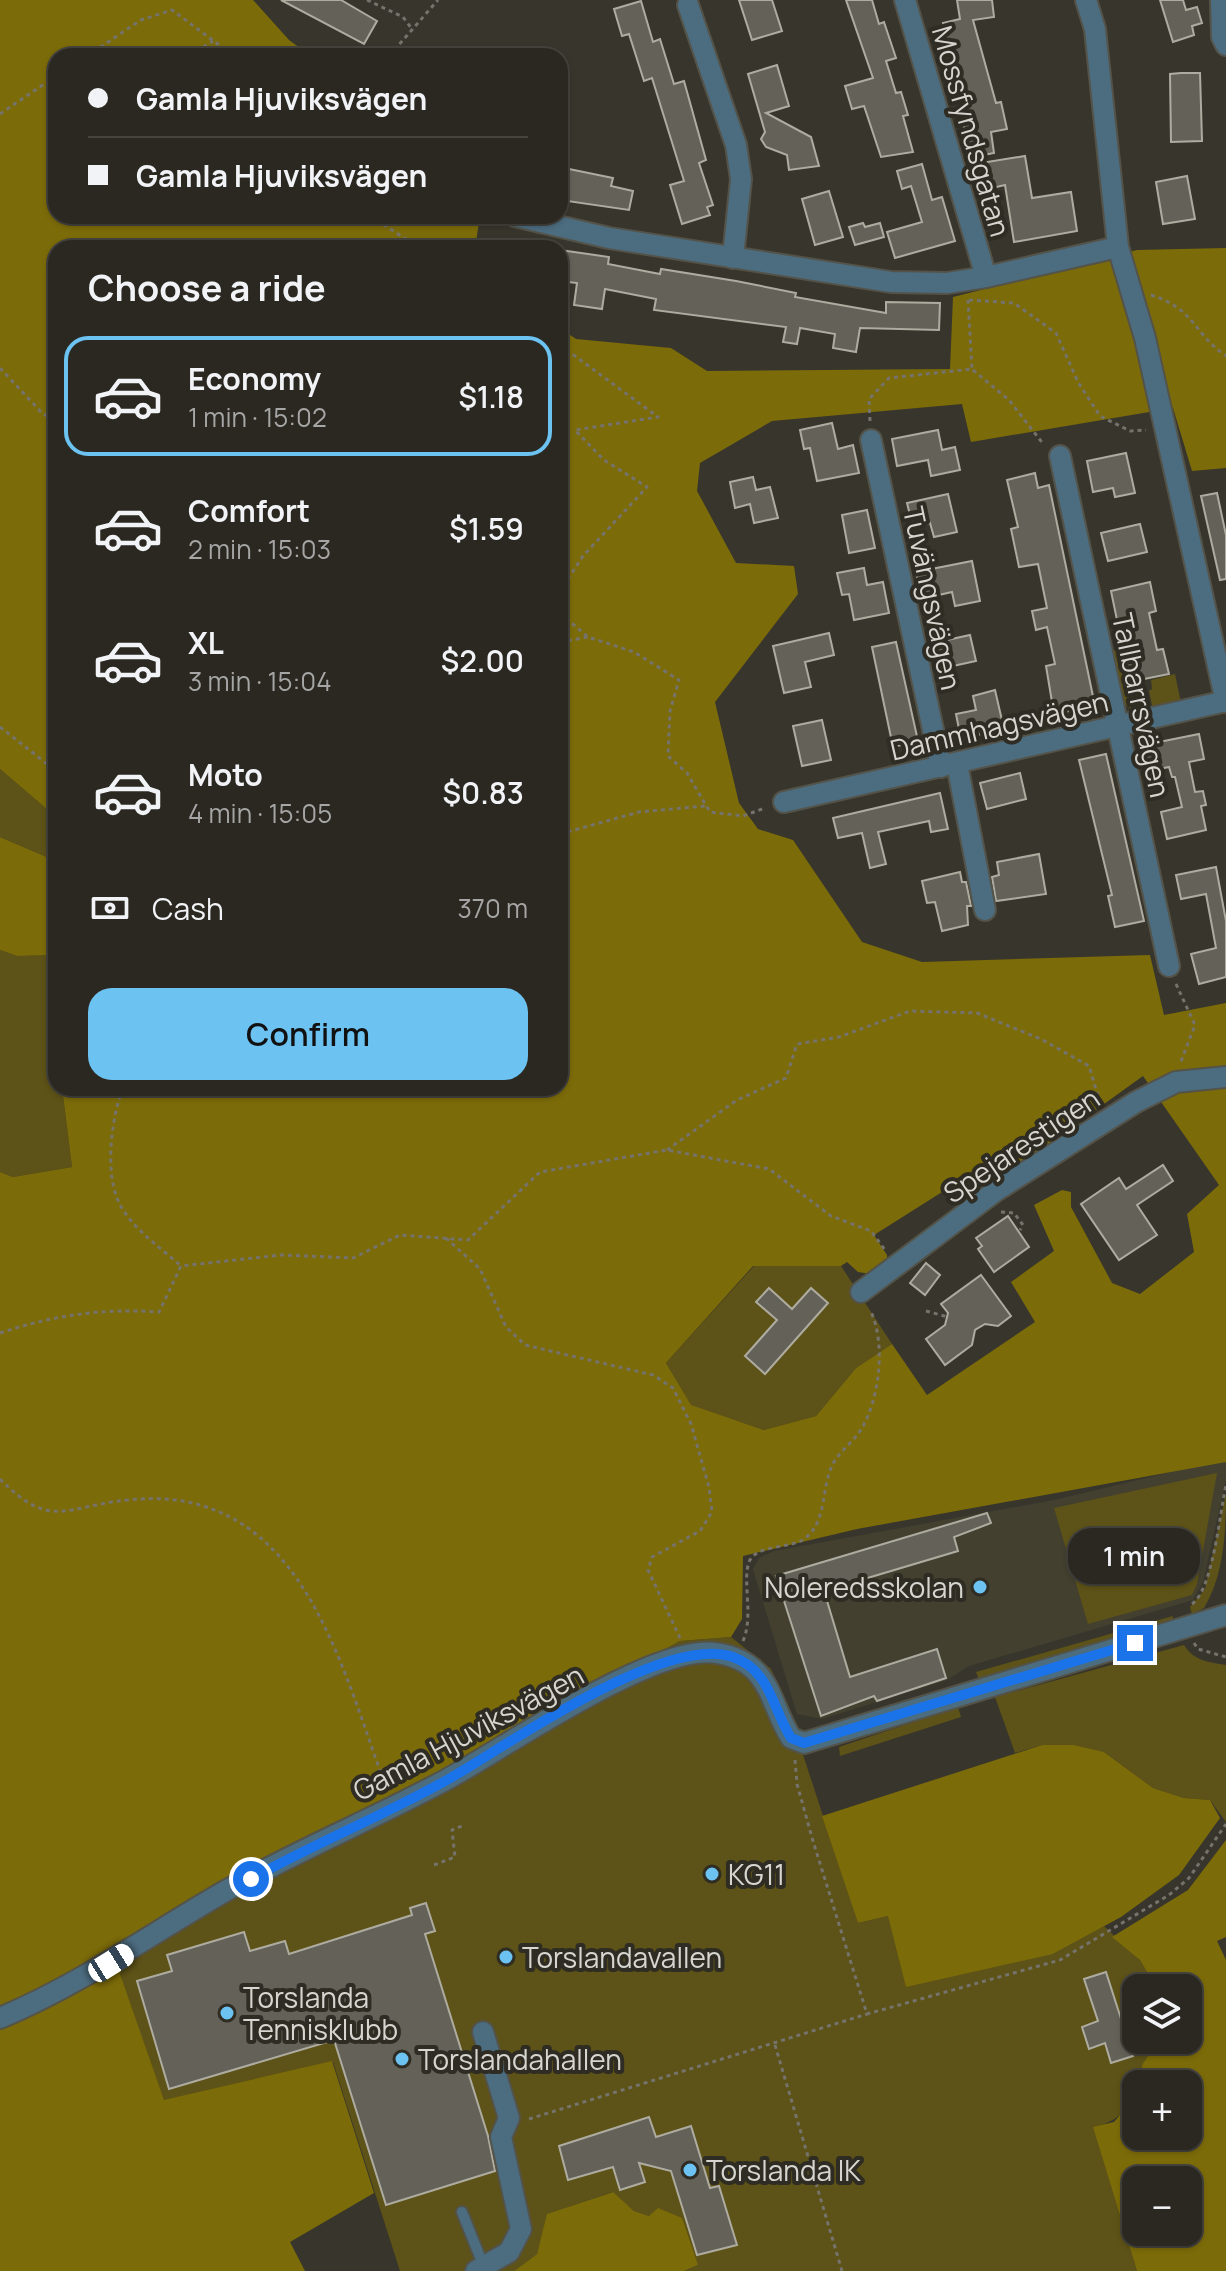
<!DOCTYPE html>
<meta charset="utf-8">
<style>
body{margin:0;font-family:Manrope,sans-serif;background:#32302a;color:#f1f3f6;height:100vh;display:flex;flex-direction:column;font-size:30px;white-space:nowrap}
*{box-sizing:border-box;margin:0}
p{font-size:26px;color:#a5a6a5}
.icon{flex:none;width:44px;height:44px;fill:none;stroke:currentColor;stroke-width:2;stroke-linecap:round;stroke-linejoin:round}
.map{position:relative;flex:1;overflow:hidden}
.sheet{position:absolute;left:48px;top:240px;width:520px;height:856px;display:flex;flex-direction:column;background:#2a2821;border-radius:24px;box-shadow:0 2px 6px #0004,0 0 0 2px #46443f}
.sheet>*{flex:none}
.guide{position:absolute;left:48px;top:48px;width:520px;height:176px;border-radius:24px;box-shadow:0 2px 6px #0004,0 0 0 2px #46443f;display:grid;align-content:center;height:176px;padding:0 40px;background:#2a2821}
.buttons{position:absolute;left:1122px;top:1974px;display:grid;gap:16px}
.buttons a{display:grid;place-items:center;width:80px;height:80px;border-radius:16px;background:#2a2821;box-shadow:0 2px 6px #0004,0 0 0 2px #46443f;font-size:40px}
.end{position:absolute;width:36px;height:36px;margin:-18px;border:10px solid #1a73e8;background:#fff;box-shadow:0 0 0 4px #fff}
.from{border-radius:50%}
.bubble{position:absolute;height:56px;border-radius:24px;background:#2a2821;box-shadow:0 2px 6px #0004,0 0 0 2px #46443f;font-size:26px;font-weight:600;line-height:56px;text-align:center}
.car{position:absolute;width:24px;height:48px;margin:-24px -12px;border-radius:10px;box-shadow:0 0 6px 2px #0007;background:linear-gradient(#fff 24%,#345 0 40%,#fff 0 76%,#345 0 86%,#fff 0)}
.guide b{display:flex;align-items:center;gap:28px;height:76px;font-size:30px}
.guide b+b{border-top:2px solid #46443f}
.guide i{width:20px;height:20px;background:#f1f3f6}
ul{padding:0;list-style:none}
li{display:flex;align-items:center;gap:24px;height:120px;margin:0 16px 12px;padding:0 24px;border:4px solid transparent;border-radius:24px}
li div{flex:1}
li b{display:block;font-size:30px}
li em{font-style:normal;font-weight:600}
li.selected{border-color:#6cc3f2}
li>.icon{width:72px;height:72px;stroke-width:1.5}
h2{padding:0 40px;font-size:36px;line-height:96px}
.pay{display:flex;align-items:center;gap:20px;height:88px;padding:0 40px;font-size:30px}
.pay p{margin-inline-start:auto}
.button{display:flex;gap:16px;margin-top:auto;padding:16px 40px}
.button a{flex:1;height:92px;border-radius:24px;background:#6cc3f2;color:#111;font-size:32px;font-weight:600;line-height:92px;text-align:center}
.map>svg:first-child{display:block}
.built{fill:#434030}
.green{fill:#5d5217}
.forest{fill:#7c6b09;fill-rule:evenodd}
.building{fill:#646258;stroke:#aeaca0;stroke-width:2}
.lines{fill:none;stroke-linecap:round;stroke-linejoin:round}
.service-casing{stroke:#545349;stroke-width:14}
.minor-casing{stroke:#545349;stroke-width:24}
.path{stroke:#75736b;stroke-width:3;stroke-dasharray:4 4;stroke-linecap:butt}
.service{stroke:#4c6c7f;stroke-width:10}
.minor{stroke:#4c6c7f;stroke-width:20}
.route{stroke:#1a73e8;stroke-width:10}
.poi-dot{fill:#6cc3f2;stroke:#2e2c23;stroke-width:3}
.labels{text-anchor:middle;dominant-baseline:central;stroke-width:8;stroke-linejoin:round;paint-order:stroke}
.street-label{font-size:28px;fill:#d6d5cf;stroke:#2e2c23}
.poi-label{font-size:28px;fill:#d6d5cf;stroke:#2e2c23;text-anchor:start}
</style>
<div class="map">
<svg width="1226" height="2271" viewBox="0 0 1226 2271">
<rect width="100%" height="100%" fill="#38362c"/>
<polygon class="built" points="1226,1462 1226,1480 1203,1582 1193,1600 969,1666 947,1680 822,1719 797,1714 753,1569 759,1558 774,1551 1054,1500 1205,1464"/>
<g class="green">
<polygon points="1122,648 1129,694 1145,692 1150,710 1137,713 1122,703 1111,651"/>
<polygon points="1175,674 1181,703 1153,710 1149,691 1152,689 1151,680"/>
<polygon points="0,769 56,817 56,861 0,837"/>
<polygon points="0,950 17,956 56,955 56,1088 62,1088 72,1167 13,1177 0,1172"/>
<polygon points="754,1266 841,1266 892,1344 856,1368 816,1416 765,1430 691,1406 666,1363"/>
<polygon points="1217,1473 1197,1584 1192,1595 1088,1624 1054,1508"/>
<path d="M1226 1494C1226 1531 1224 1575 1204 1608L1192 1614 1190 1607 1205 1589Z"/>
<polygon points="1173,1616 1172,1621 979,1680 976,1672"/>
<path d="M731 1637 771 1669 794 1727 858 1923 888 1916 1053 1954 1104 1926 1140 1960 1156 1988H1136V2040H1162L1142 2065 1143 2084H1136C1136 2109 1115 2121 1094 2128L1137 2271H684L698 2265 649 2216 634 2211 612 2192 548 2214 537 2254 514 2271H400L333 2062 164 2101 111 1949 680 1641Z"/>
<path d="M1184 1645C1194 1661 1208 1662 1226 1665V1822L1210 1800 1184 1798 1153 1788 1104 1752 1042 1745 1015 1753 995 1697Z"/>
<polygon points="958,1707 961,1717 840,1756 839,1747"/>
</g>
<g class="forest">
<polygon points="0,0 253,0 289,40 311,56 56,56 56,216 480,216 475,248 56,248 56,817 0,769"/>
<path d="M1226 248V468L1192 471 1173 408 971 442 962 404 772 421 700 463 697 491 736 563 794 566 798 594 715 702 739 803 758 829 793 840 862 942 922 962 1150 955 1164 1015 1226 1003V1462L857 1529 743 1556 742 1619 731 1637 680 1641 111 1948 164 2100 332 2061 374 2193 290 2242 305 2271H0V1172L13 1177 72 1167 62 1088H560V328L576 339 671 348 707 371 950 369 953 297 1137 250ZM1143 1076 1219 1185 1187 1214 1194 1252 1140 1294 1112 1283 1071 1207V1192L1062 1190 1034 1205 1054 1251 1011 1282 1035 1322 927 1395 892 1344 856 1368 816 1416 764 1430 691 1405 666 1363 753 1266H841L847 1262 858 1272 871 1274 887 1263V1255L874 1235 977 1170 990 1186Z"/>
<polygon points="0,837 56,861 56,955 17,956 0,950"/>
<polygon points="1042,1745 1073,1745 1104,1752 1153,1788 1184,1798 1210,1800 1220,1818 1179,1875 1121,1917 1053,1954 906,1987 888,1916 858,1923 822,1816"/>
<path d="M1226 1840V1937L1217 1941 1226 1960V2271H1137L1093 2127 1114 2122 1136 2096V2136H1188V2084H1143L1142 2065 1157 2043 1188 2040V1988H1156L1140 1960 1112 1937 1188 1890ZM1188 2180V2232H1136V2180Z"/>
<polygon points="613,2192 634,2211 649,2216 658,2208 682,2218 698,2265 684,2271 514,2271 537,2254 547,2214"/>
</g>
<g class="building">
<polygon points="281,0 341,0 377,21 364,44"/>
<polygon points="739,0 772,0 782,31 752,40"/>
<polygon points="846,0 872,0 879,24 884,22 896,58 886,61 896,93 901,92 908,115 903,116 913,152 881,157 864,106 852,109 845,86 873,78"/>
<polygon points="957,0 992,0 994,17 973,20 996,103 1001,102 1007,129 991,132 994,153 973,157 959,111 966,109 943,23 960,19"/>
<polygon points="1160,0 1183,0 1186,10 1197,7 1202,23 1192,26 1194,35 1173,42"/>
<polygon points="641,1 653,42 660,39 674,84 684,81 706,160 699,163 713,205 707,207 710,215 682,224 670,185 684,181 652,78 644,81 629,34 622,36 614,9"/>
<polygon points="777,65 789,106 766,113 811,137 819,166 789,170 787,155 766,147 761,139 765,132 748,74"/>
<polygon points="1181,73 1200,73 1202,141 1171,142 1170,74"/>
<polygon points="1025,156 1032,198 1071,192 1077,231 1014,242 1005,185 992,188 987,162"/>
<polygon points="922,164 932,200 942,197 955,241 895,258 887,232 922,222 911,186 902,189 897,171"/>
<polygon points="569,169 613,178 611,186 633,191 629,210 560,200 560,176 568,178"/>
<polygon points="1187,176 1195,219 1163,224 1156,182"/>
<polygon points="829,191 843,237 815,245 802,199"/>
<polygon points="863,223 865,227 880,223 884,237 855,245 849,227"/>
<polygon points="560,250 609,257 608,264 660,274 661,269 736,281 796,293 795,297 886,313 886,302 940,303 939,330 860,328 856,352 833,348 835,334 800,328 797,344 783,342 786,327 654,310 656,299 605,289 602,309 574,305 577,283 560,281"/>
<polygon points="832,423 838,449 853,445 859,473 817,481 810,448 804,449 800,430"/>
<polygon points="938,430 942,450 955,447 960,470 931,476 928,460 897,466 892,439"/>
<polygon points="1126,453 1135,493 1115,497 1113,488 1093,492 1087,461"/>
<polygon points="1035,473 1038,488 1049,485 1095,706 1054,714 1046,666 1055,664 1047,627 1036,630 1032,611 1047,608 1038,564 1019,567 1011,529 1018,527 1007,480"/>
<polygon points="753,477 756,490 770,487 778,518 754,523 750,504 735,508 730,482"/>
<polygon points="1217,493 1226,535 1226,579 1220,580 1201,496"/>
<polygon points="948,494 957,532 934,537 930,523 913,527 907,503"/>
<polygon points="867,510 875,548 849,553 842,515"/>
<polygon points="1140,524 1147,552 1108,561 1101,533"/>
<polygon points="972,561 980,601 955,606 952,592 921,599 916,572"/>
<polygon points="864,568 867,585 883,582 889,613 854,620 849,594 842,595 837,573"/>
<polygon points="1150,582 1156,611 1149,613 1157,650 1163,649 1169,674 1129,682 1124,657 1137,654 1128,617 1117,620 1111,591"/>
<polygon points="829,633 834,655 805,662 811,687 784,693 773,646"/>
<polygon points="970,635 976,661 939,669 933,643"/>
<polygon points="896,642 918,741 893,747 872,647"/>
<polygon points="995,690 1004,729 961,739 956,714 976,710 973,696"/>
<polygon points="822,720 831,760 802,766 793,726"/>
<polygon points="1199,734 1204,759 1189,762 1195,792 1203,791 1206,805 1201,806 1206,830 1167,839 1161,812 1182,807 1175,777 1172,777 1169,767 1150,771 1144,745"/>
<polygon points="1106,754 1144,921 1115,927 1108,896 1112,895 1079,760"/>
<polygon points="1020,773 1026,799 987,809 980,783"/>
<polygon points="940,793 948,829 931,832 929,821 878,832 886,864 870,868 862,833 838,838 833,818"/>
<polygon points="1039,854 1046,894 996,901 992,877 999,875 997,862"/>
<polygon points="1216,867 1226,921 1226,977 1199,984 1191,954 1216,948 1206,894 1181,899 1176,875"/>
<polygon points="960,872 962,882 966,882 971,906 967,906 968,925 942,931 935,902 927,903 922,881"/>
<polygon points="1163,1165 1173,1181 1137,1205 1157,1235 1119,1260 1081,1204 1119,1178 1126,1189"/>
<polygon points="1008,1216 1029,1247 994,1272 978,1249 982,1246 976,1238"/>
<polygon points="926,1263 940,1275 925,1295 910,1283"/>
<polygon points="981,1275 1011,1316 998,1326 985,1324 975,1330 972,1345 945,1365 926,1339 945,1325 948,1313 941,1304"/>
<polygon points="769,1288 792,1309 811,1288 828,1303 765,1374 745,1356 777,1320 756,1302"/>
<polygon points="987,1513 991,1523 954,1537 958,1551 824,1591 850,1677 937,1649 946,1678 877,1701 874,1696 821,1716 776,1576"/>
<polygon points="426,1903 435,1931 425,1934 488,2136 495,2171 386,2205 334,2040 169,2089 137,1981 172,1971 167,1955 244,1932 250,1951 285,1941 289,1954 412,1915 410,1908"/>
<polygon points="1106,1972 1133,2056 1111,2063 1105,2043 1089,2049 1082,2027 1098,2021 1084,1979"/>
<polygon points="649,2117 656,2137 691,2126 710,2188 719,2186 737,2245 697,2255 671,2171 639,2163 645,2182 620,2190 613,2167 568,2180 559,2146"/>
</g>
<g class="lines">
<defs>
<polyline id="service" points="462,2212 484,2267"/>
<g id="minor">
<polyline points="905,0 986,277"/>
<polyline points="1086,0 1095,29 1118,247 1145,338 1226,702"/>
<polyline points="1221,0 1222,37 1226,45"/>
<polyline points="688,5 736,145 741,179 733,258"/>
<polyline points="515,216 609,238 891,282 947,283 986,277 1118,247"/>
<polyline points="871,440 941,767"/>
<polyline points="1060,456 1169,966"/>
<polyline points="957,764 985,910"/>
<polyline points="784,802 1226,701"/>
<polyline points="861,1292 997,1190 1136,1102 1176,1082 1226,1077"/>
<path d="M0 2018C79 1985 148 1936 222 1893 294 1852 371 1820 444 1781 502 1750 654 1643 716 1653 771 1661 768 1701 791 1738L804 1743 1226 1615"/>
<polyline points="476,2271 509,2252 521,2229 501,2137 509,2118 483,2032"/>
</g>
</defs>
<use href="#service" class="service-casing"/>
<use href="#minor" class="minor-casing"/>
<g class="path">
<polyline points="367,0 403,17 412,29"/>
<polyline points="87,56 141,20 172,10 234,56"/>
<polyline points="190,56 213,41"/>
<polyline points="389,56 438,0"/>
<polyline points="0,114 56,76"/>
<polyline points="370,216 420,248"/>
<path d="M1151 295C1195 309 1193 333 1226 356"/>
<polyline points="969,300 1014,303 1056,333 1078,382 1100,416 1130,431 1146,430"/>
<polyline points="560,345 658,417 575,430 604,460 647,487 583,556 560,591"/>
<polyline points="0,368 42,413 56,422"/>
<polyline points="973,370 1009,400 1044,445"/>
<polyline points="870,421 869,399 889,378 972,369 968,300"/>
<polyline points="560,613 588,637 634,652 679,680 670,711 668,756 687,773 710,812 743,816 765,808"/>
<polyline points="560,642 588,637"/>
<polyline points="0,727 56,771"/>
<polyline points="560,834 639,812 705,806"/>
<polyline points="1176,984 1195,1025 1180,1064"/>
<path d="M123 1088C112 1116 105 1168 117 1198 128 1226 159 1246 181 1266"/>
<polyline points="667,1150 737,1100 786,1078 797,1044 839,1037 910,1011 977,1013 1041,1039 1089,1066 1100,1103"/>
<polyline points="1001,1212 1014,1213 1023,1225 1020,1230"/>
<polyline points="446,1238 480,1269 506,1327 525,1345 653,1375 673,1388 691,1424 709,1487 712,1512 700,1531 652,1557 648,1570 680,1638"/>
<polyline points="926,1311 948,1317"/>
<path d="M0 1333C54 1315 103 1308 159 1312L181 1266 281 1255 353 1258 400 1235 468 1240 540 1172 667 1150 769 1169 831 1216 871 1231 885 1250"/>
<path d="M0 1479C51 1531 66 1506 127 1500 300 1481 339 1661 386 1787"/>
<path d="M1192 1604C1213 1589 1220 1512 1226 1485"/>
<path d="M743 1641C754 1616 742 1581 749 1562 756 1544 790 1549 804 1539 827 1523 821 1489 832 1466 838 1452 854 1442 862 1428 880 1397 886 1341 870 1310"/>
<polyline points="1194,1643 1198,1649 1226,1657"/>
<polyline points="795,1760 797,1784 813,1841 867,2014 1060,1960 1169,1895 1189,1878 1226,1824"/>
<polyline points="434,1865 455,1857 452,1830 462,1826"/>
<polyline points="775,2045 842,2271"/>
<polyline points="529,2119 867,2014"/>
</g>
<use href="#service" class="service"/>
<use href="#minor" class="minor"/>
</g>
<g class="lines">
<path class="route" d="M251 1879C315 1843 383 1816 447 1780 508 1745 666 1633 733 1657 771 1671 772 1708 791 1738L804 1743 1135 1643"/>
</g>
<g class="poi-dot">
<circle cx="980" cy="1587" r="8"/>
<circle cx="712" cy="1874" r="8"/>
<circle cx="506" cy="1957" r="8"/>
<circle cx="227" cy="2013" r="8"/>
<circle cx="402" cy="2059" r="8"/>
<circle cx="690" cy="2170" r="8"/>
</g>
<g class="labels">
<g class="street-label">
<text transform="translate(972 131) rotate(74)">Mossfyndsgatan</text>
<text transform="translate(933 598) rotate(78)">Tuvängsvägen</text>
<text transform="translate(1142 705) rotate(78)">Tallbarrsvägen</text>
<text transform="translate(999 725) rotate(-13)">Dammhagsvägen</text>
<text transform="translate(1021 1145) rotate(-34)">Spejarestigen</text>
<text transform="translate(468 1732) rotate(-28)">Gamla Hjuviksvägen</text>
</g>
<g class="poi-label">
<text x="964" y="1587" text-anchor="end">Noleredsskolan</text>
<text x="728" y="1874">KG11</text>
<text x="522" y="1957">Torslandavallen</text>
<text x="243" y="1997">Torslanda<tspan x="243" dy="32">Tennisklubb</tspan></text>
<text x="418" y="2059">Torslandahallen</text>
<text x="706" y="2170">Torslanda IK</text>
</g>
</g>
</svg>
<div class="buttons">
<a><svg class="icon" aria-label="layers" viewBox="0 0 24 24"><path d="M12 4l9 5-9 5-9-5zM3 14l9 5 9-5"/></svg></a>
<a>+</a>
<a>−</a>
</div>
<i class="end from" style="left:251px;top:1879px"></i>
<i class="end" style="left:1135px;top:1643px"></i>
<div class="bubble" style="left:1068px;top:1528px;width:132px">1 min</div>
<i class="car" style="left:111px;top:1963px;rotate:58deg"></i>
<div class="guide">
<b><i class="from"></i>Gamla Hjuviksvägen</b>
<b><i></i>Gamla Hjuviksvägen</b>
</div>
<section class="sheet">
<h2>Choose a ride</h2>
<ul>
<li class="selected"><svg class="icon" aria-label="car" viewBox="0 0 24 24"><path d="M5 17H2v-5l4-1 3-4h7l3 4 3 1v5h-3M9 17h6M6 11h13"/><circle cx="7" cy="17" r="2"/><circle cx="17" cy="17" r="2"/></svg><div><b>Economy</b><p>1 min · 15:02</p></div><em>$1.18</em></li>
<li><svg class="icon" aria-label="car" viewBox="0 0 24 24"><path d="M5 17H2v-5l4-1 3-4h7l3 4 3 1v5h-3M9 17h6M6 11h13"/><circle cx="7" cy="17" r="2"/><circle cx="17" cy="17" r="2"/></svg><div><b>Comfort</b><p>2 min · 15:03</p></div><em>$1.59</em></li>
<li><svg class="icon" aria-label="car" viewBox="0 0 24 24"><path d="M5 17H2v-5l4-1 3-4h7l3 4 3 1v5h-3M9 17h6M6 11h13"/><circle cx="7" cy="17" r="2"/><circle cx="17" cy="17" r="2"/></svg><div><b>XL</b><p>3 min · 15:04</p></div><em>$2.00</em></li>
<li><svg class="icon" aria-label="car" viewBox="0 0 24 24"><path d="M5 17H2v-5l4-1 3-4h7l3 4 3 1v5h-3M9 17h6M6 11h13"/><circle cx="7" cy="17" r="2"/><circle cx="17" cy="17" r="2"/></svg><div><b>Moto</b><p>4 min · 15:05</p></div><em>$0.83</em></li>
</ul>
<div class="pay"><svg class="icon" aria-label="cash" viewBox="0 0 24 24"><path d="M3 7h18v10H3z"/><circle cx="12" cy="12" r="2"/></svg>Cash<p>370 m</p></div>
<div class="button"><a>Confirm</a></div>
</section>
</div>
